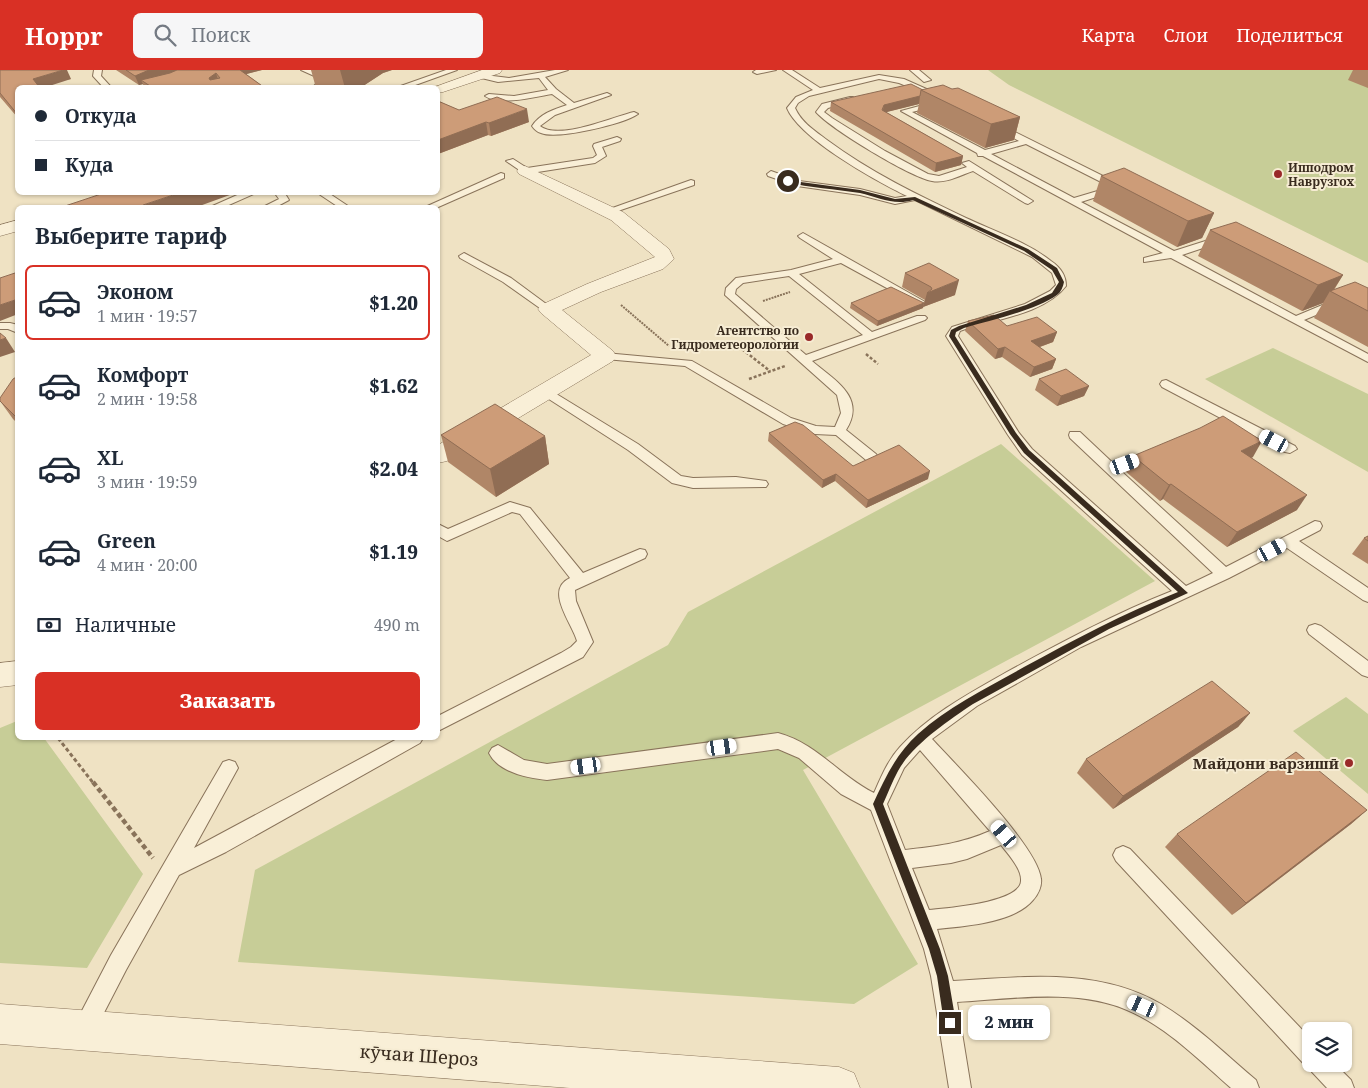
<!DOCTYPE html>
<html lang="ru">
<meta charset="utf-8">
<style>
body{margin:0;font-family:"Noto Serif",serif;background:#f6f6f7;color:#1f2937;height:100vh;display:flex;flex-direction:column;font-size:19px;white-space:nowrap}
*{box-sizing:border-box;margin:0}
p{font-size:16px;color:#747a83}
.icon{flex:none;width:28px;height:28px;fill:none;stroke:currentColor;stroke-width:2;stroke-linecap:round;stroke-linejoin:round}
.map{position:relative;flex:1;overflow:hidden}
.sheet{position:absolute;left:15px;top:135px;width:425px;height:535px;display:flex;flex-direction:column;background:#fff;border-radius:8px;box-shadow:0 1px 4px #0004}
.sheet>*{flex:none}
.banner{position:absolute;left:15px;top:15px;width:425px;height:110px;border-radius:8px;box-shadow:0 1px 4px #0004;display:grid;align-content:center;height:110px;padding:0 20px;background:#fff}
.fabs{position:absolute;left:1302px;top:952px;display:grid;gap:10px}
.fabs a{display:grid;place-items:center;width:50px;height:50px;border-radius:8px;background:#fff;box-shadow:0 1px 4px #0004;font-size:25px}
.end{position:absolute;width:22px;height:22px;margin:-11px;border:6px solid #392b1e;background:#fff;box-shadow:0 0 0 2px #fff}
.from{border-radius:50%}
.bubble{position:absolute;height:35px;border-radius:8px;background:#fff;box-shadow:0 1px 4px #0004;font-size:16px;font-weight:800;line-height:35px;text-align:center}
.car{position:absolute;width:15px;height:30px;margin:-15px -8px;border-radius:6px;box-shadow:0 0 4px 1px #0007;background:linear-gradient(#fff 24%,#345 0 40%,#fff 0 76%,#345 0 86%,#fff 0)}
.banner b{display:flex;align-items:center;gap:18px;height:48px;font-size:19px}
.banner b+b{border-top:1px solid #e0e1e3}
.banner i{width:12px;height:12px;background:#1f2937}
ul{padding:0;list-style:none}
li{display:flex;align-items:center;gap:15px;height:75px;margin:0 10px 8px;padding:0 10px;border:2px solid transparent;border-radius:8px}
li div{flex:1}
li b{display:block;font-size:19px}
li em{font-style:normal;font-weight:800}
li.selected{border-color:#d93025}
li>.icon{width:45px;height:45px;stroke-width:1.5}
h2{padding:0 20px;font-size:22px;line-height:60px}
.pay{display:flex;align-items:center;gap:12px;height:55px;padding:0 20px;font-size:19px}
.pay p{margin-inline-start:auto}
.primary-button{display:flex;gap:10px;margin-top:auto;padding:10px 20px}
.primary-button a{flex:1;height:58px;border-radius:8px;background:#d93025;color:#fff;font-size:20px;font-weight:800;line-height:58px;text-align:center}
header{display:flex;align-items:center;gap:30px;box-sizing:border-box;height:70px;padding:0 25px;background:#d93025;color:#fff}
header strong{font-size:24px}
nav{display:flex;gap:28px;margin-inline-start:auto;font-size:18px}
.search{width:350px;height:45px;background:#f6f6f7;display:flex;align-items:center;gap:12px;box-sizing:border-box;padding:0 18px;border-radius:8px;color:#747a83;font-size:19px}
.map>svg:first-child{display:block}
.green{fill:#c7cd97}
.lines{fill:none;stroke-linecap:round;stroke-linejoin:round}
.service-casing{stroke:#89735a;stroke-width:2}
.minor-casing{stroke:#89735a;stroke-width:1}
.path-far3{stroke:#89735a;stroke-width:2;stroke-dasharray:2 1;stroke-linecap:butt}
.path-far2{stroke:#89735a;stroke-width:2.5;stroke-dasharray:3 2;stroke-linecap:butt}
.path-far1{stroke:#89735a;stroke-width:3;stroke-dasharray:4 2.5;stroke-linecap:butt}
.path{stroke:#89735a;stroke-width:4.5;stroke-dasharray:5 3;stroke-linecap:butt}
.service{fill:#f9efd7;fill-rule:evenodd}
.minor{fill:#f9efd7;fill-rule:evenodd}
.wall{fill:#b08667}
.shaded-wall{fill:#906d54}
.building{fill:#cd9c78;stroke:#906d54;fill-rule:evenodd}
.route{fill:#392b1e}
.poi-dot{fill:#992929;stroke:#f6ecd3;stroke-width:2}
.labels{text-anchor:middle;dominant-baseline:central;stroke-width:4;stroke-linejoin:round;paint-order:stroke}
.far-poi-label{font-size:12px;font-weight:bold;fill:#392b1e;stroke:#f6ecd3;text-anchor:start}
.poi-label{font-size:15px;font-weight:bold;fill:#392b1e;stroke:#f6ecd3;text-anchor:end}
.near-street-label{font-size:18px;fill:#392b1e;stroke:#f6ecd3}
</style>
<header>
<strong>Hoppr</strong>
<div class="search"><svg class="icon" aria-label="search" viewBox="0 0 24 24"><circle cx="10" cy="10" r="6"/><path d="M15 15l6 6"/></svg>Поиск</div>
<nav><a>Карта</a><a>Слои</a><a>Поделиться</a></nav>
</header>
<div class="map">
<svg width="1368" height="1018" viewBox="0 0 1368 1018">
<rect width="100%" height="100%" fill="#efe2c3"/>
<g class="green">
<polygon points="988,0 1368,0 1368,193 1009,15"/>
<polygon points="1273,278 1368,324 1368,402 1205,309"/>
<polygon points="1001,374 1155,511 803,700 918,894 854,934 238,892 255,800 668,575 688,542"/>
<polygon points="1346,627 1368,644 1368,724 1293,661"/>
<polygon points="17,651 18,668 44,668 143,804 87,898 0,893 0,658"/>
</g>
<g class="lines">
<defs>
<g id="service">
<polygon points="94,0 102,0 101,6 112,18 104,18 93,6"/>
<path d="M183 0H193C178 13 155 18 137 18L169 7Z"/>
<polygon points="301,0 311,0 330,9 320,18 312,18 321,9"/>
<polygon points="446,0 457,0 407,18 395,18"/>
<path d="M555 0H568L545 7 556 19 574 33 607 23 611 25 555 45 540 56C559 71 612 47 634 42L638 44C624 54 557 70 541 63 537 62 534 59 532 56 541 43 553 40 567 35L552 24C535 27 500 36 485 26L489 24 514 26 548 20 539 8 498 12 473 6 477 4 509 8Z"/>
<polygon points="756,0 776,0 757,4 753,2"/>
<path d="M783 0H792L820 18 879 5 904 9 931 21 932 23 928 25 899 13 879 9 809 26 798 33 795 38C801 52 815 61 827 70 870 102 918 125 966 148 994 161 1027 172 1051 191 1060 197 1066 205 1066 216 1045 244 992 250 960 261L958 266 1019 363 1032 379 1186 516 1213 503 1070 368 1069 365 1070 362H1080L1114 394 1149 382 1154 383 1156 386 1154 389 1121 401 1226 497 1315 451 1320 452 1322 456 1320 460 1299 471 1368 518V532L1363 530 1287 478 1229 508 1081 577 977 636 932 669C956 695 1038 777 1041 809 1042 816 1038 825 1033 830 1014 853 965 856 937 859L953 911C1024 907 1097 897 1161 934 1196 955 1225 984 1256 1010L1259 1018H1231C1199 990 1167 957 1127 940 1075 918 1011 929 957 932L971 1018H949L931 906 924 879 871 740 841 724 799 688 778 679 547 710C528 708 498 702 489 683L492 678 498 675 524 690 547 694 778 663C818 674 838 705 874 723 881 707 888 690 900 677 929 645 968 624 1005 603 1060 573 1114 544 1172 521L1022 385 1008 365 946 266 952 257 1025 234 1050 221 1056 215 1052 203 1032 187 915 130 895 134 860 125 797 116 768 106 767 104 771 101 799 111 860 119 895 128 907 126C876 111 800 69 787 38L796 27 813 20ZM920 680 990 761C960 774 938 776 905 780L887 734 904 698ZM1001 775C1008 784 1022 799 1021 811 1020 833 946 838 929 840L912 798 951 793 967 789Z"/>
<polygon points="910,0 919,0 931,10 924,12"/>
<path d="M850 27H853V31L828 38 824 42 832 48 885 81 928 104 939 106 967 97 962 93 969 91 1033 131 1028 134 1025 133 973 101C961 105 945 114 932 111 910 107 831 59 816 42L822 34Z"/>
<path d="M938 31 942 33 941 35 912 42 985 80 1019 71 994 57 1001 55 1121 115V119L1081 132 1174 181 1218 167H1224V171L1182 185 1296 246 1332 231H1340L1341 233 1340 235 1304 250 1368 284V292L1171 188 1144 192V188L1163 183 983 86H978L977 83 901 41ZM1026 74 1111 117 1074 128 991 84Z"/>
<polygon points="617,67 621,69 620,71 602,77 606,86 595,93 525,104 506,91 513,89 527,98 593,88 597,85 593,76 594,74"/>
<polygon points="501,103 504,104 504,108 436,138 423,138"/>
<polygon points="691,110 694,111 694,115 612,143 609,144 604,141"/>
<polygon points="244,122 258,122 222,138 208,138"/>
<polygon points="274,122 284,122 289,130 274,138 261,138 279,129"/>
<polygon points="316,122 327,122 351,138 340,138"/>
<path d="M803 163 927 233 922 236 918 235 841 193 799 204 872 262 917 246H925L927 248 925 250 812 291C834 310 867 327 846 360L876 384 878 387 876 390H866L836 365 815 364 783 354 685 296 605 289 599 286 605 283 692 291 791 348 816 356 835 357 841 343 837 325 725 225 726 218 736 208 791 200 833 189 800 168 798 166ZM789 206 863 265 806 285 735 224 736 219 743 213Z"/>
<polygon points="464,183 511,208 553,239 552,241 544,241 503,212 460,188 459,186"/>
<polygon points="0,253 10,253 18,255 18,263 8,259 0,259"/>
<polygon points="1166,310 1295,376 1297,379 1290,383 1285,382 1162,317 1160,314 1162,311"/>
<polygon points="545,317 638,374 681,406 693,408 736,407 766,411 768,414 766,417 693,418 672,413 628,380 541,324 539,321 541,318"/>
<path d="M510 432 530 438 583 503 640 479 645 480 647 484 645 488 575 520 576 531 593 572 583 587 438 661V646L561 583 571 577 577 571C572 553 544 520 570 508L520 444 512 442 447 471 438 466V454L448 459Z"/>
<polygon points="1315,554 1321,556 1368,591 1368,607 1362,605 1309,564 1307,560 1309,556"/>
<polygon points="399,668 423,668 420,673 226,782 179,805 126,900 92,966 84,969 76,966 73,958 111,885 223,692 229,690 235,692 238,698 194,778"/>
<polygon points="1123,776 1130,779 1311,969 1311,994 1335,994 1351,1010 1354,1018 1327,1018 1312,1002 1309,995 1303,993 1116,791 1113,785 1116,779"/>
</g>
<g id="minor">
<polygon points="482,0 502,0 500,3 443,22 438,23 438,18 432,18"/>
<polygon points="525,96 623,142 669,179 674,189 663,199 601,222 562,240 613,281 616,286 613,291 447,391 438,393 438,375 591,285 541,243 538,239 541,235 587,214 655,187 611,150 519,104 517,101 519,98"/>
<polygon points="18,150 18,161 0,166 0,155"/>
<polygon points="18,591 18,615 0,617 0,593"/>
<polygon points="0,934 839,997 854,1003 860,1018 570,1018 0,974"/>
</g>
</defs>
<use href="#service" class="service-casing"/>
<use href="#minor" class="minor-casing"/>
<g class="path-far3">
<polyline points="763,231 790,222"/>
<polyline points="621,235 669,276"/>
<polyline points="733,272 740,277"/>
</g>
<g class="path-far2">
<polyline points="738,276 770,301"/>
<polyline points="866,284 878,294"/>
<polyline points="749,309 785,296"/>
</g>
<polyline class="path-far1" points="58,668 94,714"/>
<polyline class="path" points="93,712 153,788"/>
<use href="#service" class="service"/>
<use href="#minor" class="minor"/>
</g>
<g class="wall">
<polygon points="0,0 71,9 18,18 18,48 0,27"/>
<polygon points="116,0 262,0 246,4 265,18 144,18 143,14 139,15"/>
<polygon points="311,0 392,0 383,3 360,18 316,18"/>
<polygon points="1353,0 1368,0 1368,18 1348,10"/>
<polygon points="952,19 1020,47 1014,70 985,78 917,43 919,34 886,42 963,86 961,95 935,102 830,41 831,32 923,20"/>
<polygon points="438,31 459,40 529,52 491,66 488,65 438,84"/>
<polygon points="1101,106 1214,143 1202,168 1177,177 1093,131"/>
<polygon points="1210,160 1343,205 1334,220 1368,218 1368,277 1314,248 1323,233 1302,241 1198,186"/>
<polygon points="905,203 955,225 923,237 925,230 902,217"/>
<polygon points="851,233 924,233 923,238 877,256 850,238"/>
<polygon points="968,251 1057,262 1053,272 1040,277 1056,289 1052,299 1030,307 1002,287 995,289 965,261"/>
<polygon points="18,306 18,354 13,349 0,331"/>
<polygon points="1039,309 1089,316 1084,326 1057,336 1035,320"/>
<polygon points="769,363 853,396 928,409 866,438 835,411 822,418 768,371"/>
<polygon points="441,365 545,366 549,394 496,427 448,392"/>
<polygon points="1133,386 1253,387 1251,388 1297,440 1227,477 1163,429 1160,431 1125,401"/>
<polygon points="1368,466 1368,494 1352,484 1364,468"/>
<polygon points="1250,643 1238,657 1113,739 1077,703 1086,689"/>
<polygon points="1367,740 1351,754 1232,845 1165,777 1177,764"/>
</g>
<g class="shaded-wall">
<polygon points="63,0 67,0 71,9 43,18 37,18 33,9"/>
<polygon points="149,0 178,0 146,13 141,10 143,14 139,15 135,6"/>
<polygon points="237,0 262,0 239,6"/>
<polygon points="340,0 392,0 383,3 360,18 345,18"/>
<polygon points="216,3 219,13 212,18 209,8"/>
<polygon points="920,26 919,34 883,43 881,49 884,35"/>
<polygon points="527,39 529,52 491,66 489,53"/>
<polygon points="1020,47 1014,70 985,78 991,54"/>
<polygon points="486,52 488,65 438,84 438,70"/>
<polygon points="963,86 961,95 935,102 936,93"/>
<polygon points="182,122 238,122 194,138 144,138 143,135"/>
<polygon points="1214,143 1202,168 1177,177 1188,151"/>
<polygon points="1343,205 1332,222 1330,221 1323,233 1302,241 1318,215"/>
<polygon points="959,210 955,225 923,237 927,223"/>
<polygon points="18,229 18,244 0,251 0,235"/>
<polygon points="924,233 923,238 877,256 878,251"/>
<polygon points="1057,262 1053,272 1028,281 1031,271"/>
<polygon points="6,268 15,282 0,287 0,270"/>
<polygon points="1005,277 1002,287 995,289 998,279"/>
<polygon points="1056,289 1052,299 1030,307 1034,297"/>
<polygon points="1089,316 1084,326 1057,336 1061,326"/>
<polygon points="545,366 549,394 496,427 490,399"/>
<polygon points="1262,371 1253,387 1232,397 1241,381"/>
<polygon points="930,401 928,409 866,438 868,430"/>
<polygon points="836,404 835,411 822,418 823,410"/>
<polygon points="1171,414 1163,429 1160,431 1169,415"/>
<polygon points="1307,425 1297,440 1227,477 1237,462"/>
<polygon points="1250,643 1238,657 1113,739 1123,726"/>
<polygon points="1367,740 1351,754 1232,845 1246,833"/>
</g>
<g class="building">
<polygon points="0,0 63,0 33,9 40,18 18,18 18,45 0,23"/>
<polygon points="126,0 149,0 135,6"/>
<path d="M177 0H240L265 18H153L141 10 170 3ZM216 3 220 8 210 10 209 8Z"/>
<polygon points="911,14 923,20 921,20 920,26 884,35 882,40 963,86 936,93 831,32"/>
<polygon points="943,15 952,19 958,18 1020,47 991,54 921,20"/>
<polygon points="497,27 527,39 489,53 486,52 438,70 438,31 459,40"/>
<polygon points="1124,98 1214,143 1188,151 1101,106"/>
<polygon points="107,122 182,122 143,135 146,138 59,138"/>
<polygon points="1236,152 1343,205 1318,215 1210,160"/>
<polygon points="929,193 959,210 927,223 932,219 931,217 905,203"/>
<polygon points="18,202 18,229 0,235 0,208"/>
<polygon points="1355,212 1368,218 1368,241 1330,221"/>
<polygon points="891,217 924,233 878,251 851,233"/>
<polygon points="994,245 1007,256 1037,247 1057,262 1031,271 1056,289 1034,297 1005,277 998,279 968,251"/>
<polygon points="0,263 6,268 0,270"/>
<polygon points="1066,299 1089,316 1061,326 1039,309"/>
<polygon points="18,306 18,349 0,331 0,328 13,309"/>
<polygon points="495,334 545,366 490,399 441,365"/>
<polygon points="1223,346 1262,371 1241,381 1307,425 1237,462 1171,414 1169,415 1133,386 1200,358"/>
<polygon points="795,352 803,355 853,396 899,375 930,401 868,430 836,404 823,410 769,363"/>
<polygon points="1368,466 1368,471 1364,468"/>
<polygon points="1212,611 1250,643 1123,726 1086,689"/>
<polygon points="1296,682 1367,740 1246,833 1177,764"/>
</g>
<path class="route" d="M786 110 860 120 895 129 915 127 1028 179 1057 198 1064 212C1063 217 1061 222 1057 225 1034 241 990 250 964 258L956 262 955 266 1016 363 1029 380 1188 523 1109 559 973 634C949 650 912 675 898 701 892 712 888 723 883 734L940 879 948 906 956 953 954 957 950 959 946 957 944 953 937 906 929 879 873 734C885 708 896 684 918 664 949 636 987 618 1024 597 1074 570 1124 543 1178 522L1024 383 1010 364 949 266 951 260 959 256 1026 235 1052 223 1059 212 1052 200 1024 181 913 130C894 136 878 127 860 123 835 119 810 118 786 112Z"/>
<g class="poi-dot">
<circle cx="1278" cy="104" r="5"/>
<circle cx="809" cy="267" r="5"/>
<circle cx="1349" cy="693" r="5"/>
</g>
<g class="labels">
<g class="far-poi-label">
<text x="1288" y="97">Ипподром<tspan x="1288" dy="14">Наврузгох</tspan></text>
<text x="799" y="260" text-anchor="end">Агентство по<tspan x="799" dy="14">Гидрометеорологии</tspan></text>
</g>
<g class="poi-label">
<text x="1339" y="693">Майдони варзишӣ</text>
</g>
<g class="near-street-label">
<text transform="translate(419 985) rotate(4)">кӯчаи Шероз</text>
</g>
</g>
</svg>
<div class="fabs">
<a><svg class="icon" aria-label="layers" viewBox="0 0 24 24"><path d="M12 4l9 5-9 5-9-5zM3 14l9 5 9-5"/></svg></a>
</div>
<i class="end from" style="left:788px;top:111px"></i>
<i class="end" style="left:950px;top:953px"></i>
<div class="bubble" style="left:968px;top:935px;width:82px">2 мин</div>
<i class="car" style="left:1274px;top:371px;rotate:298deg"></i>
<i class="car" style="left:1125px;top:394px;rotate:70deg"></i>
<i class="car" style="left:1272px;top:480px;rotate:62deg"></i>
<i class="car" style="left:722px;top:677px;rotate:82deg"></i>
<i class="car" style="left:586px;top:696px;rotate:262deg"></i>
<i class="car" style="left:1004px;top:764px;rotate:319deg"></i>
<i class="car" style="left:1142px;top:936px;rotate:294deg"></i>
<div class="banner">
<b><i class="from"></i>Откуда</b>
<b><i></i>Куда</b>
</div>
<section class="sheet">
<h2>Выберите тариф</h2>
<ul>
<li class="selected"><svg class="icon" aria-label="car" viewBox="0 0 24 24"><path d="M5 17H2v-5l4-1 3-4h7l3 4 3 1v5h-3M9 17h6M6 11h13"/><circle cx="7" cy="17" r="2"/><circle cx="17" cy="17" r="2"/></svg><div><b>Эконом</b><p>1 мин · 19:57</p></div><em>$1.20</em></li>
<li><svg class="icon" aria-label="car" viewBox="0 0 24 24"><path d="M5 17H2v-5l4-1 3-4h7l3 4 3 1v5h-3M9 17h6M6 11h13"/><circle cx="7" cy="17" r="2"/><circle cx="17" cy="17" r="2"/></svg><div><b>Комфорт</b><p>2 мин · 19:58</p></div><em>$1.62</em></li>
<li><svg class="icon" aria-label="car" viewBox="0 0 24 24"><path d="M5 17H2v-5l4-1 3-4h7l3 4 3 1v5h-3M9 17h6M6 11h13"/><circle cx="7" cy="17" r="2"/><circle cx="17" cy="17" r="2"/></svg><div><b>XL</b><p>3 мин · 19:59</p></div><em>$2.04</em></li>
<li><svg class="icon" aria-label="car" viewBox="0 0 24 24"><path d="M5 17H2v-5l4-1 3-4h7l3 4 3 1v5h-3M9 17h6M6 11h13"/><circle cx="7" cy="17" r="2"/><circle cx="17" cy="17" r="2"/></svg><div><b>Green</b><p>4 мин · 20:00</p></div><em>$1.19</em></li>
</ul>
<div class="pay"><svg class="icon" aria-label="cash" viewBox="0 0 24 24"><path d="M3 7h18v10H3z"/><circle cx="12" cy="12" r="2"/></svg>Наличные<p>490 m</p></div>
<div class="primary-button"><a>Заказать</a></div>
</section>
</div>
